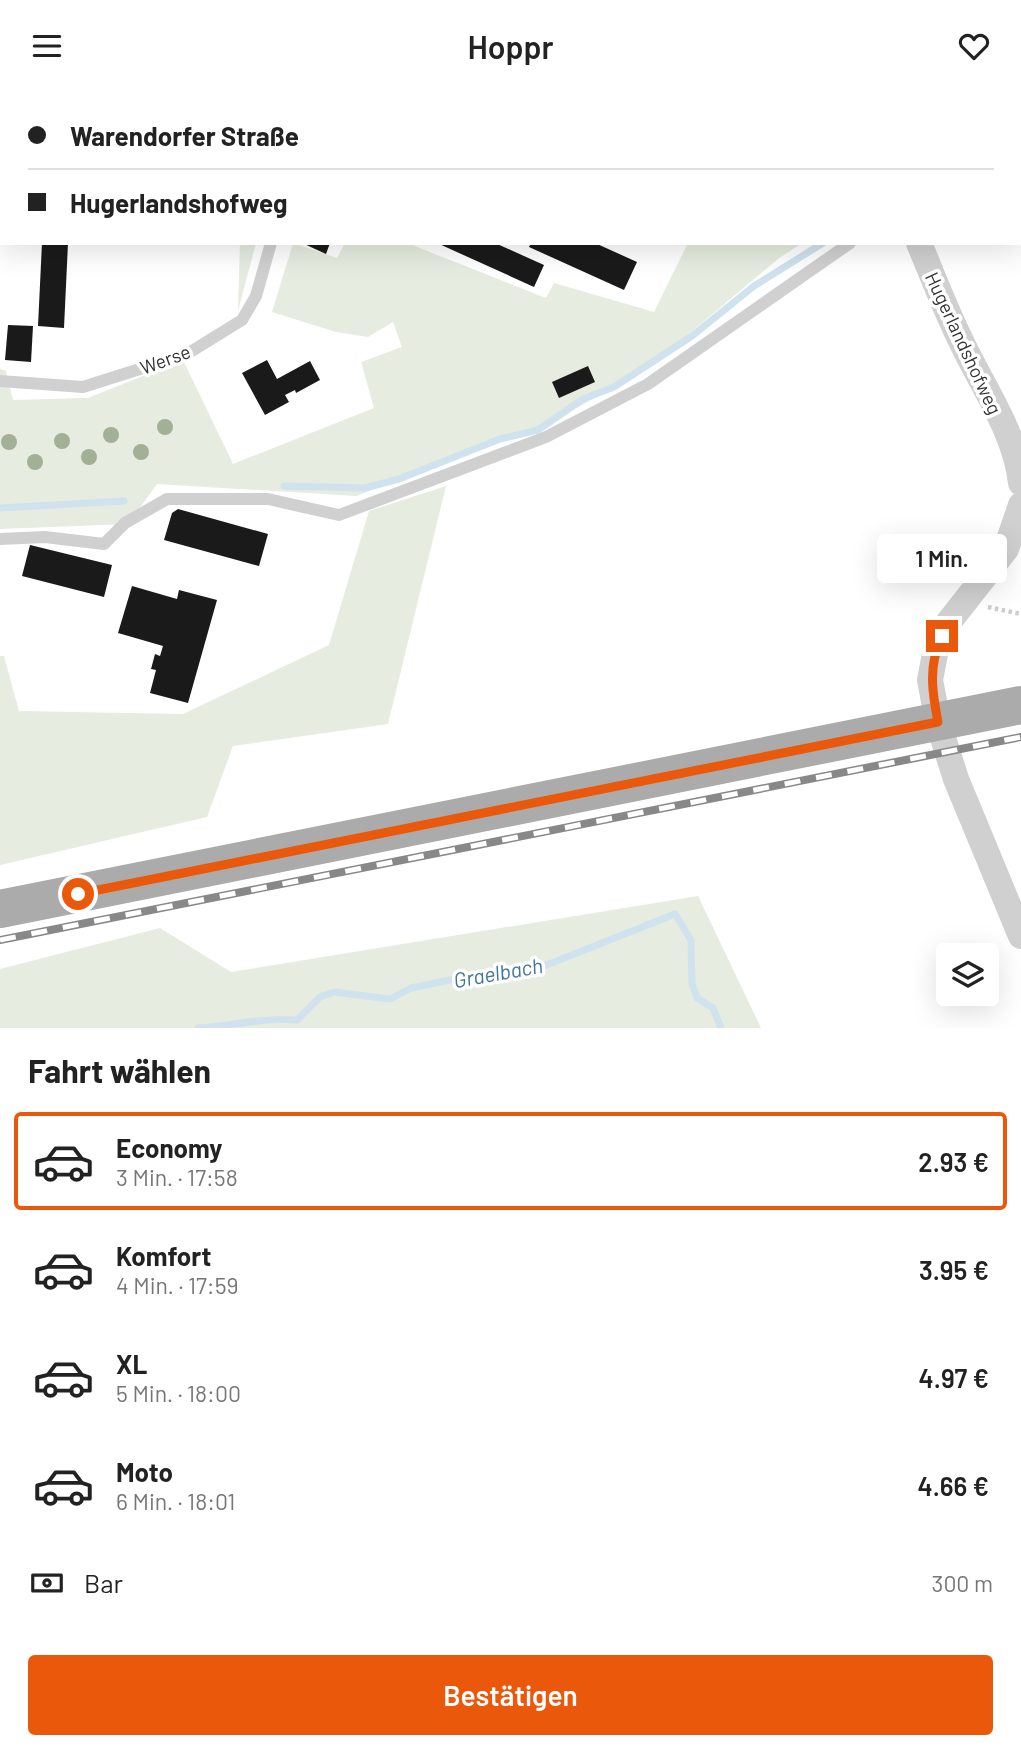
<!DOCTYPE html>
<html lang="de">
<meta charset="utf-8">
<style>
body{margin:0;font-family:Barlow,sans-serif;background:#f6f6f6;color:#222;height:100vh;display:flex;flex-direction:column;font-size:26px;white-space:nowrap}
*{box-sizing:border-box;margin:0}
p{font-size:23px;color:#767676}
.icon{flex:none;width:38px;height:38px;fill:none;stroke:currentColor;stroke-width:2;stroke-linecap:round;stroke-linejoin:round}
.map{position:relative;height:937px;overflow:hidden}
.sheet{display:flex;flex-direction:column;background:#fff;flex:1}
.sheet>*{flex:none}
.guide{position:absolute;left:0px;top:0px;width:1022px;height:154px;box-shadow:0 7px 28px #0002;display:grid;align-content:center;height:154px;padding:0 28px;background:#fff}
.tools{position:absolute;left:936px;top:852px;display:grid;gap:14px}
.tools a{display:grid;place-items:center;width:63px;height:63px;border-radius:7px;background:#fff;box-shadow:0 7px 28px #0002;font-size:35px}
.end{position:absolute;width:32px;height:32px;margin:-16px;border:9px solid #ea580c;background:#fff;box-shadow:0 0 0 4px #fff}
.from{border-radius:50%}
.bubble{position:absolute;height:49px;border-radius:7px;background:#fff;box-shadow:0 7px 28px #0002;font-size:23px;font-weight:600;line-height:49px;text-align:center}
.guide b{display:flex;align-items:center;gap:24px;height:66px;font-size:26px}
.guide b+b{border-top:2px solid #e0e0e0}
.guide i{width:18px;height:18px;background:#222}
ul{padding:0;list-style:none}
li{display:flex;align-items:center;gap:21px;height:98px;margin:0 14px 10px;padding:0 14px;border:4px solid transparent;border-radius:7px}
li div{flex:1}
li b{display:block;font-size:26px}
li em{font-style:normal;font-weight:600}
li.current{border-color:#ea580c}
li>.icon{width:63px;height:63px;stroke-width:1.5}
h2{padding:0 28px;font-size:32px;line-height:84px}
.pay{display:flex;align-items:center;gap:18px;height:77px;padding:0 28px;font-size:26px}
.pay p{margin-inline-start:auto}
.cta{display:flex;gap:14px;margin-top:auto;padding:14px 28px}
.cta a{flex:1;height:80px;border-radius:7px;background:#ea580c;color:#fff;font-size:28px;font-weight:600;line-height:80px;text-align:center}
header{display:flex;justify-content:space-between;align-items:center;height:91px;padding:0 28px;background:#fff;font-size:32px;font-weight:600}
.map>svg:first-child{display:block}
.green{fill:#e6ecdf}
.lines{fill:none;stroke-linecap:round;stroke-linejoin:round}
.stream{stroke:#cfe2ee;stroke-width:7}
.building{fill:#1a1a1a}
.path{stroke:#cdcdcd;stroke-width:4.5;stroke-dasharray:3.5 3.5;stroke-linecap:butt}
.service{stroke:#d0d0d0;stroke-width:12}
.minor{stroke:#d0d0d0;stroke-width:26}
.primary{stroke:#ababab;stroke-width:38}
.rail-casing{stroke:#888;stroke-width:8}
.rail{stroke:#fff;stroke-width:5;stroke-dasharray:16;stroke-linecap:butt}
.tree{fill:#a2b095}
.route{stroke:#ea580c;stroke-width:9}
.labels{text-anchor:middle;dominant-baseline:central;stroke-width:7;stroke-linejoin:round;paint-order:stroke}
.street-label{font-size:19px;fill:#333;stroke:#fff}
.water-label{font-size:21px;font-style:italic;fill:#3f7597;stroke:#fff}
</style>
<header><svg class="icon" aria-label="menu" viewBox="0 0 24 24"><path d="M4 6h16M4 12h16M4 18h16"/></svg>Hoppr<svg class="icon" aria-label="heart" viewBox="0 0 24 24"><path d="M12 20l-8-8c-3-5 5-10 8-4 3-6 11-1 8 4z"/></svg></header>
<div class="map">
<svg width="1021" height="937" viewBox="0 0 1021 937">
<rect width="100%" height="100%" fill="#fff"/>
<g class="green">
<polygon points="240,152 256,152 238,220"/>
<polygon points="293,152 337,167 345,152 407,152 546,207 554,192 654,221 688,152 802,152 778,168 647,278 551,331 356,405 157,393 128,433 0,438 0,278 6,280 13,309 88,307 183,269 233,373 374,317 361,271 402,256 393,231 368,246 336,241 272,221"/>
<polygon points="446,395 388,633 233,655 207,726 0,774 0,565 4,565 19,620 183,623 329,554 369,420"/>
<polygon points="698,805 761,937 0,937 0,878 160,837 231,881"/>
</g>
<g class="lines">
<g class="stream">
<polyline points="767,0 769,2"/>
<polyline points="1020,28 1021,27"/>
<polyline points="284,395 365,397 399,388 500,348 538,339 583,308 614,296 692,245 754,195 823,152"/>
<polyline points="0,417 124,410"/>
<path d="M198 937C231 935 264 926 297 929L320 906 334 901 390 908 411 897 498 879H534L675 823 691 849 692 893 697 907 713 917 721 937"/>
</g>
</g>
<g class="building">
<polygon points="42,152 68,152 64,237 38,235"/>
<polygon points="302,152 330,152 326,163"/>
<polygon points="437,152 495,152 544,174 534,196"/>
<polygon points="531,152 595,152 637,171 624,199 529,156"/>
<polygon points="8,234 33,235 31,271 5,269"/>
<polygon points="267,269 277,288 310,270 320,289 296,302 295,299 285,304 289,311 265,324 242,282"/>
<polygon points="588,275 595,291 559,307 552,291"/>
<polygon points="178,418 268,443 259,475 164,449 172,422"/>
<polygon points="30,454 112,474 104,506 22,485"/>
<polygon points="132,495 177,508 179,499 217,509 188,612 150,602 156,579 151,578 155,563 160,565 163,555 118,542"/>
</g>
<g class="lines">
<g class="path">
<polyline points="1020,39 1021,39"/>
<polyline points="988,516 1021,523"/>
</g>
<g class="service">
<polyline points="11,2 12,0"/>
<polyline points="316,2 316,0"/>
<polyline points="0,73 2,70"/>
<polyline points="0,290 83,296 187,263 242,229 256,205 271,152"/>
<polyline points="0,448 45,446 104,453 125,432 167,408 268,408 339,424 546,346 648,293 850,152"/>
</g>
<g class="minor">
<polyline points="854,0 854,2"/>
<path d="M919 152C933 186 946 220 962 252 983 296 1016 343 1021 392"/>
<polyline points="1021,414 1006,458 948,532 936,558 930,589 938,631 956,688 1021,845"/>
</g>
<polyline class="primary" points="0,818 1021,614"/>
<defs>
<polyline id="rail" points="0,849 1021,646"/>
</defs>
<use href="#rail" class="rail-casing"/>
<use href="#rail" class="rail"/>
</g>
<g class="tree">
<circle cx="165" cy="336" r="8"/>
<circle cx="111" cy="344" r="8"/>
<circle cx="62" cy="350" r="8"/>
<circle cx="9" cy="351" r="8"/>
<circle cx="141" cy="361" r="8"/>
<circle cx="89" cy="366" r="8"/>
<circle cx="35" cy="371" r="8"/>
</g>
<g class="lines">
<path class="route" d="M78 803 938 631C932 600 928 575 942 545"/>
</g>
<g class="labels">
<g class="street-label">
<text transform="translate(964 252) rotate(65)">Hugerlandshofweg</text>
<text transform="translate(165 268) rotate(-20)">Werse</text>
</g>
<g class="water-label">
<text transform="translate(498 881) rotate(-10)">Graelbach</text>
</g>
</g>
</svg>
<div class="tools">
<a><svg class="icon" aria-label="layers" viewBox="0 0 24 24"><path d="M12 4l9 5-9 5-9-5zM3 14l9 5 9-5"/></svg></a>
</div>
<i class="end from" style="left:78px;top:803px"></i>
<i class="end" style="left:942px;top:545px"></i>
<div class="bubble" style="left:877px;top:443px;width:130px">1 Min.</div>
<div class="guide">
<b><i class="from"></i>Warendorfer Straße</b>
<b><i></i>Hugerlandshofweg</b>
</div>
</div>
<section class="sheet">
<h2>Fahrt wählen</h2>
<ul>
<li class="current"><svg class="icon" aria-label="car" viewBox="0 0 24 24"><path d="M5 17H2v-5l4-1 3-4h7l3 4 3 1v5h-3M9 17h6M6 11h13"/><circle cx="7" cy="17" r="2"/><circle cx="17" cy="17" r="2"/></svg><div><b>Economy</b><p>3 Min. · 17:58</p></div><em>2.93 €</em></li>
<li><svg class="icon" aria-label="car" viewBox="0 0 24 24"><path d="M5 17H2v-5l4-1 3-4h7l3 4 3 1v5h-3M9 17h6M6 11h13"/><circle cx="7" cy="17" r="2"/><circle cx="17" cy="17" r="2"/></svg><div><b>Komfort</b><p>4 Min. · 17:59</p></div><em>3.95 €</em></li>
<li><svg class="icon" aria-label="car" viewBox="0 0 24 24"><path d="M5 17H2v-5l4-1 3-4h7l3 4 3 1v5h-3M9 17h6M6 11h13"/><circle cx="7" cy="17" r="2"/><circle cx="17" cy="17" r="2"/></svg><div><b>XL</b><p>5 Min. · 18:00</p></div><em>4.97 €</em></li>
<li><svg class="icon" aria-label="car" viewBox="0 0 24 24"><path d="M5 17H2v-5l4-1 3-4h7l3 4 3 1v5h-3M9 17h6M6 11h13"/><circle cx="7" cy="17" r="2"/><circle cx="17" cy="17" r="2"/></svg><div><b>Moto</b><p>6 Min. · 18:01</p></div><em>4.66 €</em></li>
</ul>
<div class="pay"><svg class="icon" aria-label="cash" viewBox="0 0 24 24"><path d="M3 7h18v10H3z"/><circle cx="12" cy="12" r="2"/></svg>Bar<p>300 m</p></div>
<div class="cta"><a>Bestätigen</a></div>
</section>
